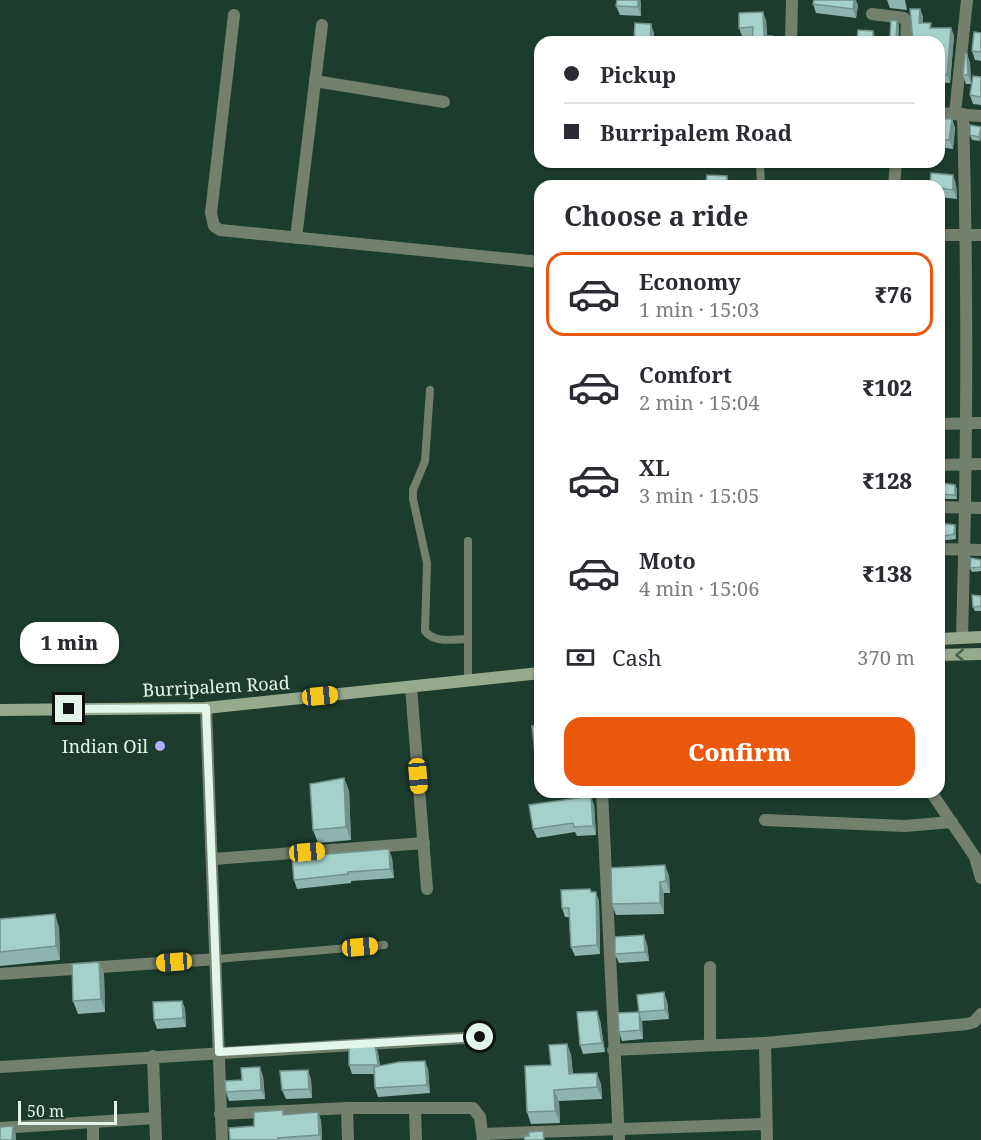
<!DOCTYPE html>
<meta charset="utf-8">
<style>
body{margin:0;font-family:"Noto Serif",serif;background:#f7f7f7;color:#2b2b33;height:100vh;display:flex;flex-direction:column;font-size:22px;white-space:nowrap}
*{box-sizing:border-box;margin:0}
p{font-size:20px;color:#7c7c81}
.icon{flex:none;width:33px;height:33px;fill:none;stroke:currentColor;stroke-width:2;stroke-linecap:round;stroke-linejoin:round}
.map{position:relative;flex:1;overflow:hidden}
.sheet{position:absolute;left:534px;top:180px;width:411px;height:618px;display:flex;flex-direction:column;background:#fff;border-radius:18px;box-shadow:0 2px 4px #0004}
.sheet>*{flex:none}
.hud{position:absolute;left:534px;top:36px;width:411px;height:132px;border-radius:18px;box-shadow:0 2px 4px #0004;display:grid;align-content:center;height:132px;padding:0 30px;background:#fff}
.scale{position:absolute;left:18px;bottom:15px;width:99px;box-sizing:border-box;padding-left:6px;border:3px solid #e3f5eb;border-top:0;font-size:16px;line-height:21px;white-space:nowrap;color:#e3f5eb;-webkit-text-stroke:4px #1c3d2d;paint-order:stroke}
.end{position:absolute;width:27px;height:27px;margin:-14px;border:8px solid #e3f5eb;background:#111;box-shadow:0 0 0 3px #111}
.from{border-radius:50%}
.bubble{position:absolute;height:42px;border-radius:18px;background:#fff;box-shadow:0 2px 4px #0004;font-size:20px;font-weight:800;line-height:42px;text-align:center}
.car{position:absolute;width:18px;height:36px;margin:-18px -9px;border-radius:8px;box-shadow:0 0 4px 2px #0007;background:linear-gradient(#f5c518 24%,#345 0 40%,#f5c518 0 76%,#345 0 86%,#f5c518 0)}
.hud b{display:flex;align-items:center;gap:21px;height:57px;font-size:22px}
.hud b+b{border-top:2px solid #e1e1e2}
.hud i{width:15px;height:15px;background:#2b2b33}
ul{padding:0;list-style:none}
li{display:flex;align-items:center;gap:18px;height:84px;margin:0 12px 9px;padding:0 18px;border:3px solid transparent;border-radius:18px}
li div{flex:1}
li b{display:block;font-size:22px}
li em{font-style:normal;font-weight:800}
li.selected{border-color:#ea580c}
li>.icon{width:54px;height:54px;stroke-width:1.5}
h2{padding:0 30px;font-size:27px;line-height:72px}
.pay{display:flex;align-items:center;gap:15px;height:66px;padding:0 30px;font-size:22px}
.pay p{margin-inline-start:auto}
.action{display:flex;gap:12px;margin-top:auto;padding:12px 30px}
.action a{flex:1;height:69px;border-radius:18px;background:#ea580c;color:#fff;font-size:24px;font-weight:800;line-height:69px;text-align:center}
.map>svg:first-child{display:block}
.lines{fill:none;stroke-linecap:round;stroke-linejoin:round}
.lane{stroke:#74806e;stroke-width:8}
.street{stroke:#74806e;stroke-width:12}
.secondary{stroke:#97aa8e;stroke-width:12}
.wall{fill:#8db4ae}
.shaded-wall{fill:#73928d}
.building{fill:#a4d1ca;stroke:#73928d;stroke-width:1.5}
.oneway{stroke:#47634f}
.route{stroke:#e3f5eb;stroke-width:8}
.poi-dot{fill:#b0aefa;stroke:#1c3d2d;stroke-width:2}
.labels{text-anchor:middle;dominant-baseline:central;stroke-width:6;stroke-linejoin:round;paint-order:stroke}
.street-label{font-size:18px;fill:#e3f5eb;stroke:#1c3d2d}
.poi-label{font-size:18px;fill:#e3f5eb;stroke:#1c3d2d;text-anchor:end}
</style>
<div class="map">
<svg width="981" height="1140" viewBox="0 0 981 1140">
<rect width="100%" height="100%" fill="#1c3d2d"/>
<g class="lines">
<g class="lane">
<polyline points="760,162 761,186"/>
<path d="M430 390 425 461 413 490V499L427 563 425 631C435 644 454 639 468 639"/>
<polyline points="468,541 468,681"/>
<polyline points="217,959 384,945"/>
</g>
<g class="street">
<polyline points="872,14 904,18 907,23 906,42"/>
<polyline points="234,15 211,213 214,226 220,230 540,262"/>
<polyline points="791,42 792,0"/>
<polyline points="315,81 444,102"/>
<polyline points="939,113 981,116"/>
<polyline points="955,113 967,0"/>
<polyline points="894,186 896,162"/>
<polyline points="939,235 981,235"/>
<polyline points="296,238 322,25"/>
<polyline points="939,424 981,423"/>
<polyline points="939,465 981,464"/>
<polyline points="939,507 981,508"/>
<polyline points="939,549 981,550"/>
<path d="M962 638C967 463 968 289 963 114"/>
<polyline points="411,687 427,889"/>
<polyline points="206,708 222,1140"/>
<polyline points="602,792 619,1140"/>
<polyline points="931,792 975,857 981,878"/>
<polyline points="765,820 905,826 952,822"/>
<polyline points="214,859 424,843"/>
<polyline points="0,974 217,959"/>
<polyline points="765,1043 767,1140"/>
<polyline points="710,1045 710,967"/>
<polyline points="613,1050 765,1043 967,1024 974,1022 981,1014"/>
<polyline points="153,1056 156,1140"/>
<polyline points="0,1067 480,1037"/>
<polyline points="347,1108 348,1140"/>
<polyline points="415,1108 416,1140"/>
<polyline points="220,1114 347,1108 473,1108 480,1117 483,1140"/>
<polyline points="93,1122 93,1140"/>
<polyline points="0,1128 155,1118"/>
<polyline points="483,1134 766,1124"/>
</g>
<g class="secondary">
<polyline points="939,639 981,637"/>
<polyline points="939,655 981,654"/>
<polyline points="0,710 206,708 540,673"/>
</g>
</g>
<g class="wall">
<polygon points="617,0 640,0 641,2 641,16 620,15 616,6"/>
<polygon points="887,0 905,0 907,10 890,8"/>
<polygon points="813,4 858,5 856,18 816,13"/>
<polygon points="920,9 923,17 922,23 932,28 951,28 954,36 950,83 939,82 939,42 913,42"/>
<polygon points="766,20 767,36 772,36 774,42 752,42 753,36 742,36 739,28"/>
<polygon points="897,21 899,26 898,42 892,42 890,37"/>
<polygon points="981,33 981,61 975,60 972,51"/>
<polygon points="967,54 970,63 971,84 966,84 963,75"/>
<polygon points="981,77 981,105 973,104 970,95"/>
<polygon points="939,118 952,119 955,128 953,149 939,147"/>
<polygon points="981,128 980,141 972,140 970,135"/>
<polygon points="956,184 957,199 939,197 939,186"/>
<polygon points="939,470 942,470 944,475 944,484 955,485 957,489 957,499 939,499"/>
<polygon points="939,523 955,525 956,529 956,539 939,541"/>
<polygon points="981,560 981,571 972,572 970,568"/>
<polygon points="981,596 981,611 975,611 973,607"/>
<polygon points="540,725 540,767 535,754"/>
<polygon points="344,778 349,791 351,840 318,843 313,830"/>
<polygon points="594,805 596,835 577,836 575,832 537,838 533,829"/>
<polygon points="392,858 394,878 351,881 351,883 297,889 294,880"/>
<polygon points="665,865 669,876 670,893 664,893 664,914 616,915 612,904"/>
<polygon points="592,892 599,901 600,954 575,956 571,947 569,917 565,917 562,908"/>
<polygon points="0,919 59,927 60,960 0,966"/>
<polygon points="647,944 649,961 619,963 615,954"/>
<polygon points="99,962 104,975 105,1012 78,1014 73,1001"/>
<polygon points="182,1001 185,1009 186,1027 157,1029 154,1020"/>
<polygon points="667,1001 669,1019 642,1021 643,1039 622,1041 619,1032 639,1012"/>
<polygon points="600,1020 605,1052 583,1054 580,1045"/>
<polygon points="375,1044 378,1053 380,1066 428,1069 430,1093 378,1097 375,1088 375,1074 352,1074 349,1065"/>
<polygon points="567,1044 571,1055 573,1074 601,1084 602,1099 559,1101 560,1123 531,1124 527,1112 551,1065"/>
<polygon points="263,1076 265,1099 229,1101 226,1092 242,1080"/>
<polygon points="311,1079 312,1098 286,1099 282,1090"/>
<polygon points="318,1112 321,1121 322,1140 230,1140 254,1126 285,1115"/>
</g>
<g class="shaded-wall">
<polygon points="638,0 640,0 641,2 641,16 638,7"/>
<polygon points="854,0 856,0 858,5 856,18 853,9"/>
<polygon points="920,9 923,17 922,32 919,23"/>
<polygon points="763,12 766,20 767,42 764,36"/>
<polygon points="897,21 899,26 898,42 896,38"/>
<polygon points="651,24 654,33 654,42 650,41"/>
<polygon points="951,28 954,36 950,83 947,75"/>
<polygon points="873,31 876,40 876,42 873,42"/>
<polygon points="967,54 970,63 971,84 968,75"/>
<polygon points="952,119 955,128 953,149 949,140"/>
<polygon points="981,127 981,138 980,141 979,137"/>
<polygon points="953,175 956,184 957,199 953,190"/>
<polygon points="727,176 730,185 730,186 726,186"/>
<polygon points="942,470 944,475 944,488 942,483"/>
<polygon points="955,485 957,489 957,499 955,495"/>
<polygon points="955,525 956,529 956,539 954,534"/>
<polygon points="344,778 349,791 351,840 346,827"/>
<polygon points="591,796 594,805 596,835 593,826"/>
<polygon points="389,849 392,858 394,878 390,869"/>
<polygon points="665,865 669,876 670,893 666,881"/>
<polygon points="660,882 664,893 664,914 660,903"/>
<polygon points="596,892 599,901 600,954 597,945"/>
<polygon points="55,914 59,927 60,960 56,946"/>
<polygon points="644,935 647,944 649,961 645,952"/>
<polygon points="99,962 104,975 105,1012 101,999"/>
<polygon points="664,992 667,1001 669,1019 665,1010"/>
<polygon points="182,1001 185,1009 186,1027 183,1018"/>
<polygon points="597,1011 600,1020 605,1052 602,1043"/>
<polygon points="639,1012 642,1021 643,1039 640,1030"/>
<polygon points="375,1044 378,1053 381,1074 378,1065"/>
<polygon points="567,1044 571,1055 574,1086 569,1074"/>
<polygon points="425,1061 428,1069 430,1093 427,1085"/>
<polygon points="260,1067 263,1076 265,1099 261,1090"/>
<polygon points="308,1070 311,1079 312,1098 309,1089"/>
<polygon points="597,1073 601,1084 602,1099 597,1087"/>
<polygon points="554,1090 559,1101 560,1123 555,1111"/>
<polygon points="318,1112 321,1121 322,1140 321,1140 319,1135"/>
<polygon points="13,1126 16,1135 16,1140 12,1140"/>
</g>
<g class="building">
<polygon points="617,0 638,0 638,7 616,6"/>
<polygon points="814,0 854,0 853,9 813,4"/>
<polygon points="910,9 920,9 919,23 931,23 930,28 951,28 947,75 939,74 939,42 913,42"/>
<polygon points="763,12 764,36 772,36 772,42 752,42 753,27 739,28 739,13"/>
<polygon points="891,20 897,21 896,38 890,37"/>
<polygon points="635,23 651,24 650,41 634,41"/>
<polygon points="858,30 873,31 873,42 857,42"/>
<polygon points="974,32 981,33 981,52 972,51"/>
<polygon points="824,40 850,42 824,42"/>
<polygon points="965,54 967,54 968,75 963,75"/>
<polygon points="973,76 981,77 981,97 970,95"/>
<polygon points="939,118 952,119 949,140 939,139"/>
<polygon points="970,125 981,127 979,137 970,135"/>
<polygon points="931,173 953,175 953,190 939,188 939,186 930,186"/>
<polygon points="707,175 727,176 726,186 706,186"/>
<polygon points="537,311 540,312 540,323 538,323"/>
<polygon points="939,470 942,470 942,483 955,485 955,495 939,494"/>
<polygon points="939,523 955,525 954,534 939,537"/>
<polygon points="971,558 981,560 981,567 970,568"/>
<polygon points="972,595 981,596 981,606 973,607"/>
<polygon points="540,725 540,754 535,754 532,726"/>
<polygon points="344,778 346,827 313,830 310,784"/>
<polygon points="591,796 593,826 574,827 573,823 533,829 529,805"/>
<polygon points="389,849 390,869 348,872 348,874 294,880 292,857"/>
<polygon points="665,865 666,881 660,882 660,903 612,904 611,868"/>
<polygon points="590,889 591,892 596,892 597,945 571,947 569,908 562,908 561,890"/>
<polygon points="55,914 56,946 0,952 0,919"/>
<polygon points="644,935 645,952 615,954 615,937"/>
<polygon points="99,962 101,999 73,1001 72,964"/>
<polygon points="664,992 665,1010 639,1012 637,995"/>
<polygon points="182,1001 183,1018 154,1020 153,1002"/>
<polygon points="597,1011 602,1043 580,1045 577,1012"/>
<polygon points="639,1012 640,1030 619,1032 618,1013"/>
<polygon points="349,1044 375,1044 378,1065 349,1065"/>
<polygon points="567,1044 569,1074 597,1073 597,1087 554,1090 555,1111 527,1112 525,1066 551,1065 549,1045"/>
<polygon points="425,1061 427,1085 375,1088 374,1067 399,1062"/>
<polygon points="260,1067 261,1090 226,1092 225,1081 242,1080 241,1068"/>
<polygon points="308,1070 309,1089 282,1090 280,1071"/>
<polygon points="283,1110 283,1115 318,1112 319,1135 278,1138 278,1140 230,1140 229,1128 254,1126 254,1112"/>
<polygon points="13,1126 12,1140 0,1140 0,1127"/>
<polygon points="543,1131 544,1140 525,1140 524,1136 529,1136 529,1132"/>
</g>
<defs><path id="oneway-chevron" d="M-2-3.5L2.5 0L-2 3.5" fill="none" stroke-width="1.6" stroke-linecap="round" stroke-linejoin="round" transform="scale(1.5)"/></defs>
<use class="oneway" href="#oneway-chevron" transform="translate(960 655) rotate(179)"/>
<g class="lines">
<polyline class="route" points="69,709 206,708 219,1052 480,1037"/>
</g>
<circle class="poi-dot" cx="160" cy="746" r="6"/>
<g class="labels">
<g class="street-label">
<text transform="translate(216 686) rotate(-3)">Burripalem Road</text>
</g>
<g class="poi-label">
<text x="148" y="746">Indian Oil</text>
</g>
</g>
</svg>
<div class="scale">50 m</div>
<i class="end from" style="left:480px;top:1037px"></i>
<i class="end" style="left:69px;top:709px"></i>
<div class="bubble" style="left:20px;top:622px;width:99px">1 min</div>
<i class="car" style="left:320px;top:696px;rotate:84deg"></i>
<i class="car" style="left:418px;top:776px;rotate:175deg"></i>
<i class="car" style="left:307px;top:852px;rotate:85deg"></i>
<i class="car" style="left:360px;top:947px;rotate:85deg"></i>
<i class="car" style="left:174px;top:962px;rotate:266deg"></i>
<div class="hud">
<b><i class="from"></i>Pickup</b>
<b><i></i>Burripalem Road</b>
</div>
<section class="sheet">
<h2>Choose a ride</h2>
<ul>
<li class="selected"><svg class="icon" aria-label="car" viewBox="0 0 24 24"><path d="M5 17H2v-5l4-1 3-4h7l3 4 3 1v5h-3M9 17h6M6 11h13"/><circle cx="7" cy="17" r="2"/><circle cx="17" cy="17" r="2"/></svg><div><b>Economy</b><p>1 min · 15:03</p></div><em>₹76</em></li>
<li><svg class="icon" aria-label="car" viewBox="0 0 24 24"><path d="M5 17H2v-5l4-1 3-4h7l3 4 3 1v5h-3M9 17h6M6 11h13"/><circle cx="7" cy="17" r="2"/><circle cx="17" cy="17" r="2"/></svg><div><b>Comfort</b><p>2 min · 15:04</p></div><em>₹102</em></li>
<li><svg class="icon" aria-label="car" viewBox="0 0 24 24"><path d="M5 17H2v-5l4-1 3-4h7l3 4 3 1v5h-3M9 17h6M6 11h13"/><circle cx="7" cy="17" r="2"/><circle cx="17" cy="17" r="2"/></svg><div><b>XL</b><p>3 min · 15:05</p></div><em>₹128</em></li>
<li><svg class="icon" aria-label="car" viewBox="0 0 24 24"><path d="M5 17H2v-5l4-1 3-4h7l3 4 3 1v5h-3M9 17h6M6 11h13"/><circle cx="7" cy="17" r="2"/><circle cx="17" cy="17" r="2"/></svg><div><b>Moto</b><p>4 min · 15:06</p></div><em>₹138</em></li>
</ul>
<div class="pay"><svg class="icon" aria-label="cash" viewBox="0 0 24 24"><path d="M3 7h18v10H3z"/><circle cx="12" cy="12" r="2"/></svg>Cash<p>370 m</p></div>
<div class="action"><a>Confirm</a></div>
</section>
</div>
